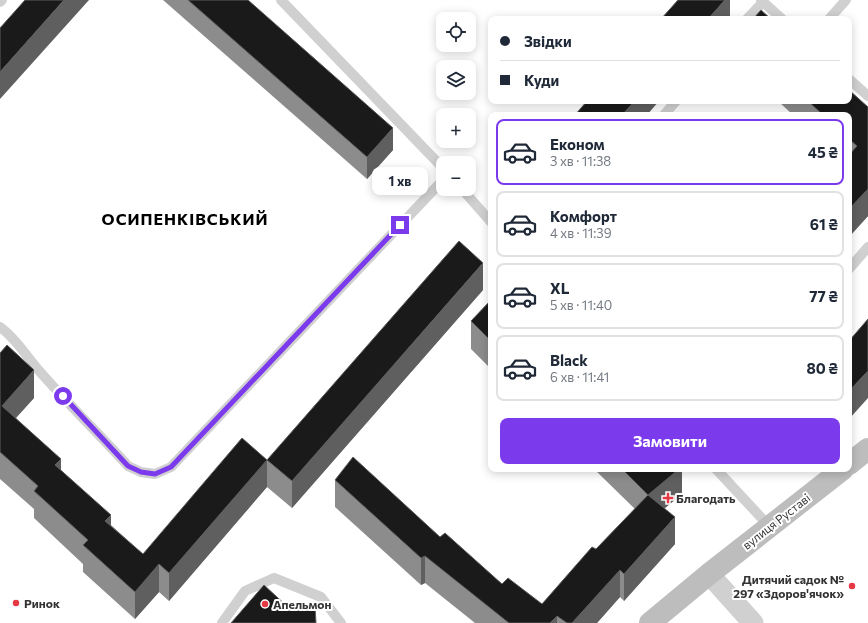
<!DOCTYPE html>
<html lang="uk">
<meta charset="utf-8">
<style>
body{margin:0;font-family:Commissioner,sans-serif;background:#f6f6f7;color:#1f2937;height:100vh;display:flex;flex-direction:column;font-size:15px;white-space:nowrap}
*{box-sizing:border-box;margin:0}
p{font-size:13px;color:#747a83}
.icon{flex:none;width:22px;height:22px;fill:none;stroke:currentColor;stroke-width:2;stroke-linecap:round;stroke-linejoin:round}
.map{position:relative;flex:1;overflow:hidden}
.drawer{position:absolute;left:488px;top:112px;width:364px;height:360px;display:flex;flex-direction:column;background:#fff;border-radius:8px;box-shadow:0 2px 10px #0003}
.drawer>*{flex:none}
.top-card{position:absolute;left:488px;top:16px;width:364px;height:88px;border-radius:8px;box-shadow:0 2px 10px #0003;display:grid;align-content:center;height:88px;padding:0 12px;background:#fff}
.fabs{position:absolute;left:436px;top:12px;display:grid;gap:8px}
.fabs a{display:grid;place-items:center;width:40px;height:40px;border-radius:8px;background:#fff;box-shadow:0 2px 10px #0003;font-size:20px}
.end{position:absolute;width:18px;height:18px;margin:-9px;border:5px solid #7c3aed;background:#fff;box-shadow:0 0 0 2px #fff}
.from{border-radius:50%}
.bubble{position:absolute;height:28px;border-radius:8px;background:#fff;box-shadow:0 2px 10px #0003;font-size:13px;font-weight:700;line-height:28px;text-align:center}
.top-card b{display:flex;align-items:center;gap:14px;height:38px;font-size:15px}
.top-card b+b{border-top:1px solid #e0e1e3}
.top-card i{width:10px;height:10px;background:#1f2937}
ul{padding:7px 0 0;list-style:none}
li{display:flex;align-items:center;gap:12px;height:66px;margin:0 8px 6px;padding:0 4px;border:2px solid #e0e1e3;border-radius:8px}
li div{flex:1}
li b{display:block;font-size:15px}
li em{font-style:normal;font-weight:700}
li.on{border-color:#7c3aed}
li>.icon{width:36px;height:36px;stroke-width:1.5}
.cta{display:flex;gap:8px;margin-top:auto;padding:8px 12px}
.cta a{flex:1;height:46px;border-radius:8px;background:#7c3aed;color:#fff;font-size:16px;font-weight:700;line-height:46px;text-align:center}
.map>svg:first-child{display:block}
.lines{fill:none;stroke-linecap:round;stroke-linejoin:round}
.lane{stroke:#d0d0d0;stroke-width:10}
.street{stroke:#d0d0d0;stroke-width:21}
.secondary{stroke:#bdbdbd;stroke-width:22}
.wall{fill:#8c8c8c}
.shaded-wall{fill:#5f5f5f}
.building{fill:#1a1a1a;stroke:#5f5f5f}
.route{stroke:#7c3aed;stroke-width:5}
.poi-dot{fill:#e63946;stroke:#fff;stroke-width:1.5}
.labels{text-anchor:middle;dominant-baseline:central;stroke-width:4;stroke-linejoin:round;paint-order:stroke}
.poi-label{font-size:12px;font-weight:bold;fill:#333;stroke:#fff;text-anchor:start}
.street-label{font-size:12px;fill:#333;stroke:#fff}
.district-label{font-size:16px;font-weight:bold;letter-spacing:1px;fill:#000;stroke:#fff}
</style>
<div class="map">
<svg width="868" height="623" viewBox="0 0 868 623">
<rect width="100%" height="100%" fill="#fff"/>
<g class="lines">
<g class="lane">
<polyline points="281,0 443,168"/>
<polyline points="761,0 782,19"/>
<polyline points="0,2 2,0"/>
<polyline points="747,19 763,2"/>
<polyline points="829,19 846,0"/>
<polyline points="849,79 868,96"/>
<polyline points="664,115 676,101"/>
<polyline points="462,189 491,222"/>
<polyline points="849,269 868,247"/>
<path d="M0 327C17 339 28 359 42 374 70 406 100 435 128 466L141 472 155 474 171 467 443 180"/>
<polyline points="716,469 769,526"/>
<polyline points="222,623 245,591 274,578 321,597 341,623"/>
</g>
<polyline class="street" points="709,574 753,623"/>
<g class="secondary">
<polyline points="849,464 868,449"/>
<polyline points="650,623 709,574 843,469"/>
</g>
</g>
<g class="wall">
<polygon points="163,0 248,0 393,150 367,179"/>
<polygon points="778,101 849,101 868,107 868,216 849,237 849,115 793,115"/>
<polygon points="483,290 292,508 267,487 169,601 159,592 135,619 83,572 83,564 34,518 34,509 0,479 0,353 34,398 16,418 61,470 111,525 143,554 267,460"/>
<polygon points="491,300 491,369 471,349 471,321"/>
<polygon points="868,319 850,418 849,417 849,341"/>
<polygon points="594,469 682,469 682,494 665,508 675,544 624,601 620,597 597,623 475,623 425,583 421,585 335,507 335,480 440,537 502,584 542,604 596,549 635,509"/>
</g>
<g class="shaded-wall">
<polygon points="64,0 89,0 0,99 0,72"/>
<polygon points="725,0 730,0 730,19 708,19"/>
<polygon points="635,101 659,101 647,115 622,115"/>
<polygon points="393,128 393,150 367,179 367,157"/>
<polygon points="868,189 868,216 849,237 849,209"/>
<polygon points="483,263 483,290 292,508 292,481"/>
<polygon points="34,370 34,398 2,433 2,406"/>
<polygon points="868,371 868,398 850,418 850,390"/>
<polygon points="61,459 61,486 55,465"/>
<polygon points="267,460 267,487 169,601 169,573"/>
<polygon points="679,469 682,469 682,494 648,522 648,495"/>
<polygon points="111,515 111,542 105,521"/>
<polygon points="675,517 675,544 624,601 624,574"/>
<polygon points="425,556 425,583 421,585 421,558"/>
<polygon points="159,564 159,592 135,619 135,592"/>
<polygon points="620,570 620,597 597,623 572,623"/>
<polygon points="557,616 557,623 550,623"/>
</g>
<g class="building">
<polygon points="25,0 64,0 0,72 0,28"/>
<polygon points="188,0 248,0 393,128 367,157"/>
<polygon points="678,0 725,0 708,19 661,19"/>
<polygon points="761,10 771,19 753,19"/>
<polygon points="849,90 868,107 868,189 849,209 849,155 857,146 849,139 849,115 823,115 808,101 849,101"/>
<polygon points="587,101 635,101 622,115 575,115"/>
<polygon points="459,241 483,263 292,481 267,460"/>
<polygon points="491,300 491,341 471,321"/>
<polygon points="868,319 868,371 850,390 849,389 849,341"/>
<polygon points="7,345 34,370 2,406 61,459 55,465 111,515 105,521 143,554 242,438 267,460 169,573 159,564 135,592 83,545 88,540 34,491 38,486 0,452 0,353"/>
<polygon points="353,457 440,537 445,533 502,584 508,578 542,604 592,547 596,549 648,495 675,517 624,574 620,570 572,623 567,623 557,616 550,623 509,623 425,556 421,558 335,480"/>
<polygon points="622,469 679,469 648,495"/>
<polygon points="264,585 290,609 315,605 316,623 231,623"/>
</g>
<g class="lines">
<polyline class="route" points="63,396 128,466 141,472 155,474 171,467 400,225"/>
</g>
<g class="poi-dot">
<path d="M666 492h4v4h4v4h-4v4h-4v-4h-4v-4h4z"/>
<circle cx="852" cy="586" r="4"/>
<circle cx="16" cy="603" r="4"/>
<circle cx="265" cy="604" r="4"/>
</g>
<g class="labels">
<g class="poi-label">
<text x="676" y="498">Благодать</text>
<text x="844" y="579" text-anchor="end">Дитячий садок №<tspan x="844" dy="14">297 «Здоров'ячок»</tspan></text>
<text x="24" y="603">Ринок</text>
<text x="273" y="604">Апельмон</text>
</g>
<g class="street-label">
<text transform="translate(776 521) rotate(-38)">вулиця Руставі</text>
</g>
<g class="district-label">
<text x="185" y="218">ОСИПЕНКІВСЬКИЙ</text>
</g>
</g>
</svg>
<div class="fabs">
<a><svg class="icon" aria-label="locate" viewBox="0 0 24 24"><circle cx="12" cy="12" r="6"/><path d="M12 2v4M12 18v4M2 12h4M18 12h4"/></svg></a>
<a><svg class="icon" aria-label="layers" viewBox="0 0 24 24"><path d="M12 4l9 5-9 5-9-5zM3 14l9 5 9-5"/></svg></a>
<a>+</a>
<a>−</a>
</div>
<i class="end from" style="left:63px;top:396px"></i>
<i class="end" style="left:400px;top:225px"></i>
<div class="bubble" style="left:372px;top:167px;width:56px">1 хв</div>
<div class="top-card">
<b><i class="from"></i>Звідки</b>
<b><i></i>Куди</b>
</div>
<section class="drawer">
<ul>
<li class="on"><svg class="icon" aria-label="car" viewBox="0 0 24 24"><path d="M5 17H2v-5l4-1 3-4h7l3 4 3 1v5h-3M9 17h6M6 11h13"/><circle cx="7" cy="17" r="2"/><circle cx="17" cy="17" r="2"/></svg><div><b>Економ</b><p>3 хв · 11:38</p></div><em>45 ₴</em></li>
<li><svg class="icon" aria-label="car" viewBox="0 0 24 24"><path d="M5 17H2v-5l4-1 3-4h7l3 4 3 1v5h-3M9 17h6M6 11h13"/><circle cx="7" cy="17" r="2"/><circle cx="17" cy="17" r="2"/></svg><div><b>Комфорт</b><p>4 хв · 11:39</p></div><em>61 ₴</em></li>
<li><svg class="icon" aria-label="car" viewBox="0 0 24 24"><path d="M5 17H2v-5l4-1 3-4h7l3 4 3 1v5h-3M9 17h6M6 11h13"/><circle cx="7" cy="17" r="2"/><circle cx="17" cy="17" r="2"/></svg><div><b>XL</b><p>5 хв · 11:40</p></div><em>77 ₴</em></li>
<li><svg class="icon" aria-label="car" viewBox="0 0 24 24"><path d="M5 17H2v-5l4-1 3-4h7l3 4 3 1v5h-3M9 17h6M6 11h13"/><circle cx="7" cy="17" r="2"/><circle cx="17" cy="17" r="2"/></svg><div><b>Black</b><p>6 хв · 11:41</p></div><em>80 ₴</em></li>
</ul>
<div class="cta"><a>Замовити</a></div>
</section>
</div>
